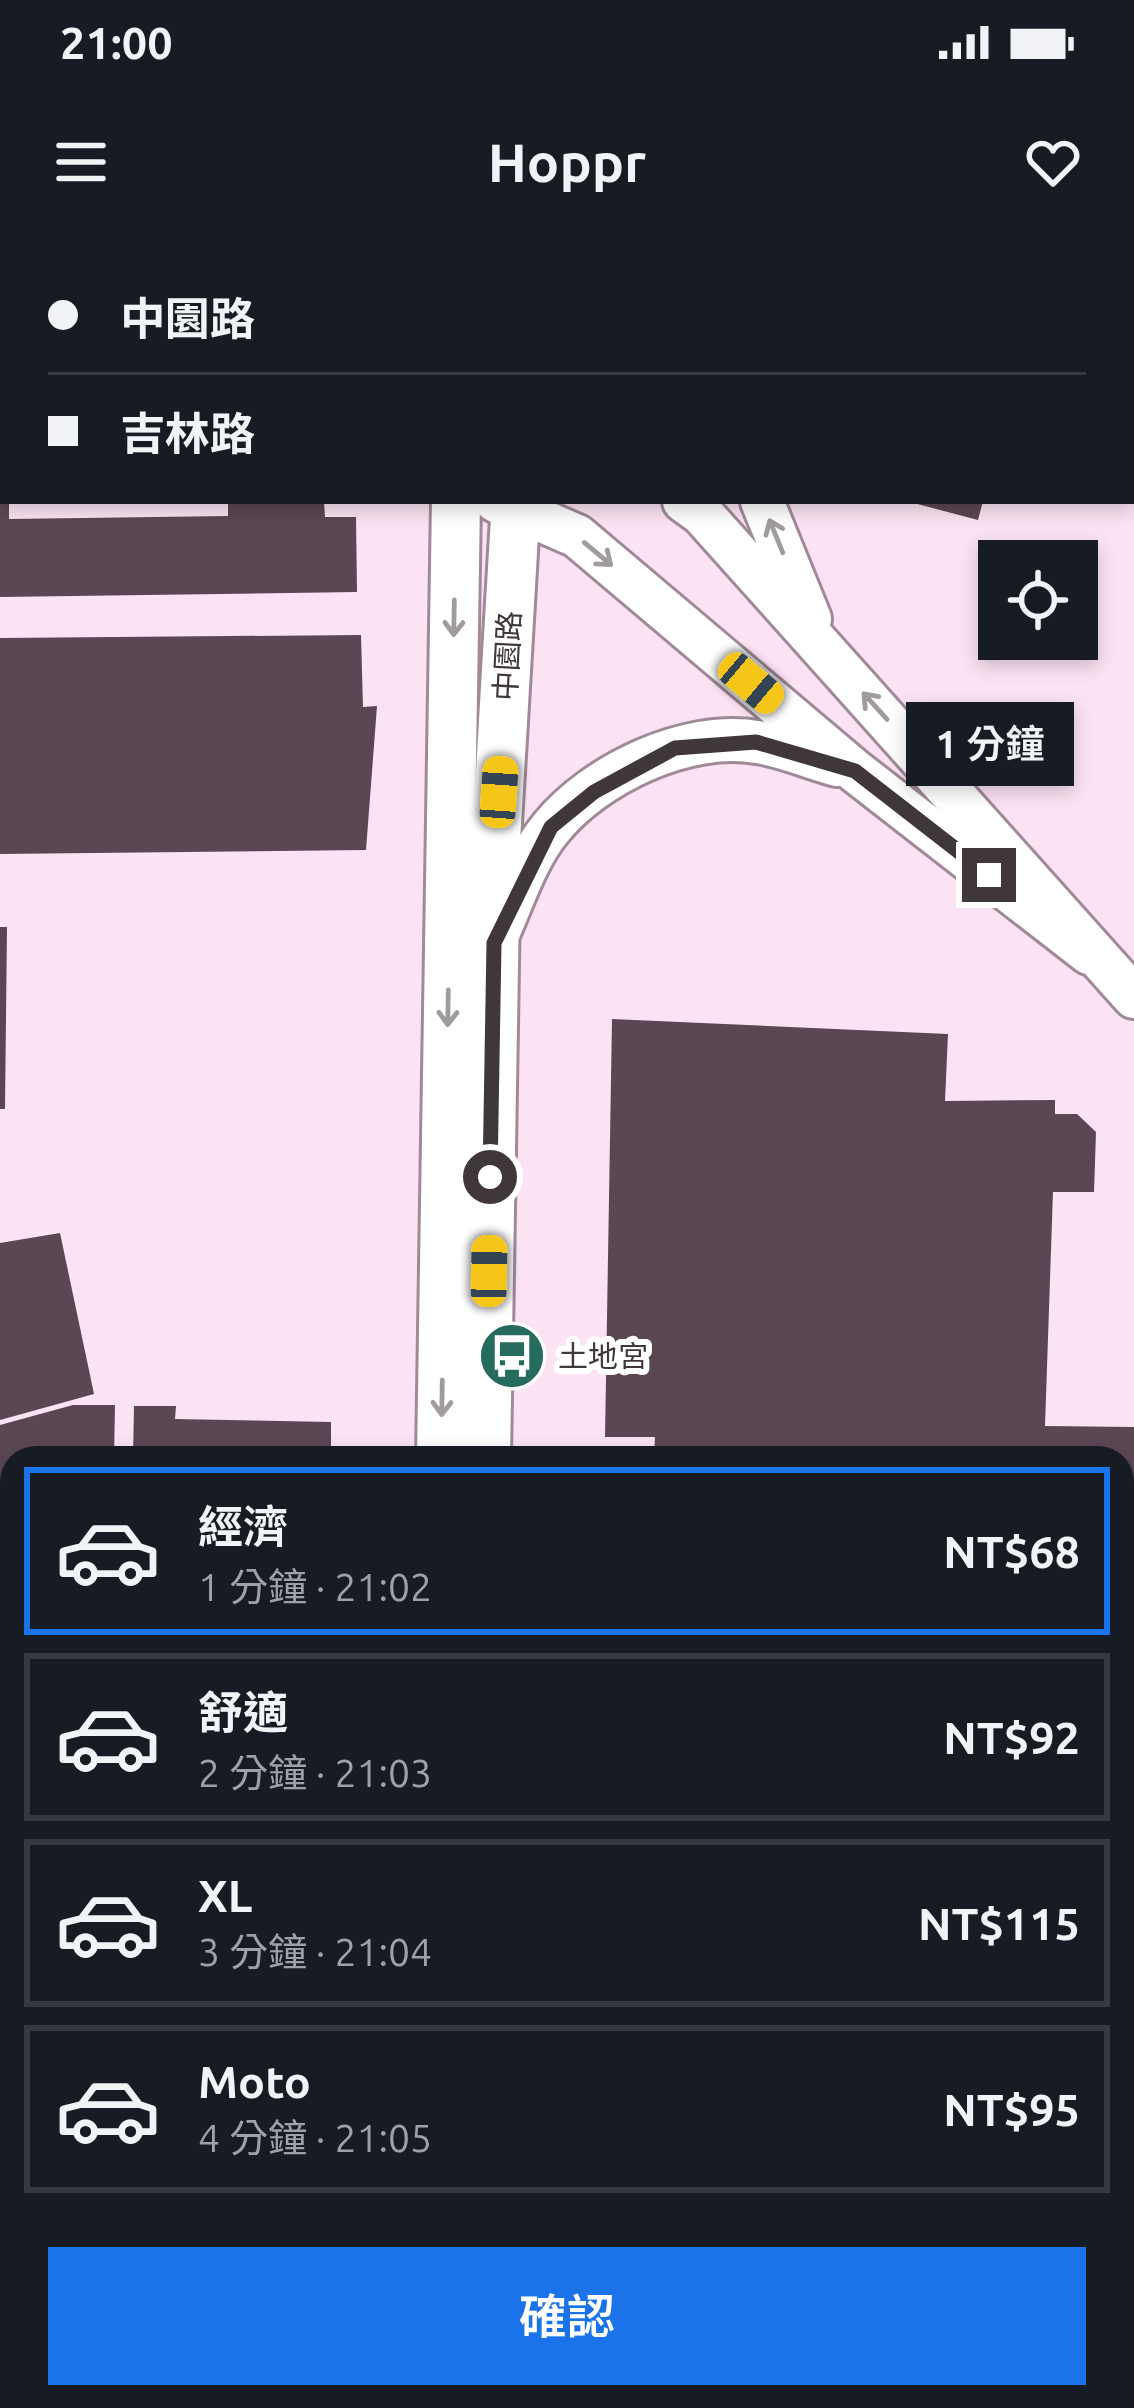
<!DOCTYPE html>
<html lang="zh-TW">
<meta charset="utf-8">
<style>
body{margin:0;font-family:Ubuntu,"Noto Sans TC",sans-serif;background:#242831;color:#f1f3f6;height:100vh;display:flex;flex-direction:column;font-size:45px;white-space:nowrap}
*{box-sizing:border-box;margin:0}
p{font-size:39px;color:#9ea1a6}
.icon{flex:none;width:66px;height:66px;fill:none;stroke:currentColor;stroke-width:2;stroke-linecap:round;stroke-linejoin:round}
.map{position:relative;flex:1;overflow:hidden}
.panel{position:absolute;left:0px;top:1206px;width:1134px;height:963px;display:flex;flex-direction:column;background:#171b24;border-radius:36px 36px 0 0;box-shadow:0 6px 18px #0003}
.panel>*{flex:none}
.top-card{position:absolute;left:0px;top:0px;width:1134px;height:264px;box-shadow:0 6px 18px #0003;display:grid;align-content:center;height:264px;padding:0 48px;background:#171b24}
.buttons{position:absolute;left:978px;top:300px;display:grid;gap:24px}
.buttons a{display:grid;place-items:center;width:120px;height:120px;border-radius:0px;background:#171b24;box-shadow:0 6px 18px #0003;font-size:60px}
.end{position:absolute;width:54px;height:54px;margin:-27px;border:15px solid #40373d;background:#fff;box-shadow:0 0 0 6px #fff}
.from{border-radius:50%}
.bubble{position:absolute;height:84px;border-radius:0px;background:#171b24;box-shadow:0 6px 18px #0003;font-size:39px;font-weight:600;line-height:84px;text-align:center}
.car{position:absolute;width:36px;height:72px;margin:-36px -18px;border-radius:15px;box-shadow:0 0 9px 3px #0007;background:linear-gradient(#f5c518 24%,#345 0 40%,#f5c518 0 76%,#345 0 86%,#f5c518 0)}
.top-card b{display:flex;align-items:center;gap:42px;height:114px;font-size:45px}
.top-card b+b{border-top:3px solid #363941}
.top-card i{width:30px;height:30px;background:#f1f3f6}
ul{padding:21px 0 0;list-style:none}
li{display:flex;align-items:center;gap:36px;height:168px;margin:0 24px 18px;padding:0 24px;border:6px solid #363941;border-radius:0px}
li div{flex:1}
li b{display:block;font-size:45px}
li em{font-style:normal;font-weight:600}
li.active{border-color:#1a73e8}
li>.icon{width:108px;height:108px;stroke-width:1.5}
.action{display:flex;gap:24px;margin-top:auto;padding:24px 48px}
.action a{flex:1;height:138px;border-radius:0px;background:#1a73e8;color:#fff;font-size:48px;font-weight:600;line-height:138px;text-align:center}
.status{display:flex;justify-content:space-between;align-items:center;height:84px;padding:0 60px;background:#171b24;direction:ltr}
.status svg{height:33px;fill:currentColor}
header{display:flex;justify-content:space-between;align-items:center;height:156px;padding:0 48px;background:#171b24;font-size:54px;font-weight:600}
.map>svg:first-child{display:block}
.built{fill:#fce3f3;fill-rule:evenodd}
.building{fill:#5a4753}
.lines{fill:none;stroke-linecap:round;stroke-linejoin:round}
.service-casing{stroke:#a08a98;stroke-width:24}
.tertiary-casing{stroke:#a08a98;stroke-width:48}
.secondary-casing{stroke:#a08a98;stroke-width:54}
.motorway-casing{stroke:#4cb1a0;stroke-width:69}
.service{stroke:#fff;stroke-width:18}
.tertiary{stroke:#fff;stroke-width:42}
.secondary{stroke:#fff;stroke-width:48}
.motorway{stroke:#52f2d6;stroke-width:63}
.oneway{stroke:#a09b9e}
.route{stroke:#40373d;stroke-width:15}
.labels{text-anchor:middle;dominant-baseline:central;stroke-width:12;stroke-linejoin:round;paint-order:stroke}
.street-label{font-size:30px;fill:#40373d;stroke:#fff}
.poi-label{font-size:30px;fill:#40373d;stroke:#fff;text-anchor:start}
</style>
<div class="status"><b>21:00</b><svg viewBox="0 0 49 12"><path d="M0 12V9h3v3zM5 12V6h3v6zM10 12V3h3v9zM15 12V0h3v12zM26 1h20v11H26zM47 4h2v5h-2z"/></svg></div>
<header><svg class="icon" aria-label="menu" viewBox="0 0 24 24"><path d="M4 6h16M4 12h16M4 18h16"/></svg>Hoppr<svg class="icon" aria-label="heart" viewBox="0 0 24 24"><path d="M12 20l-8-8c-3-5 5-10 8-4 3-6 11-1 8 4z"/></svg></header>
<div class="map">
<svg width="1134" height="2168" viewBox="0 0 1134 2168">
<rect width="100%" height="100%" fill="#fdf3f9"/>
<path class="built" d="M0 0H1134V2168H0ZM3 3H1131V261H3ZM999 321H1077V399H999ZM12 1218H1122V2157H12Z"/>
<g class="building">
<polygon points="0,261 9,261 9,279 228,276 228,261 324,261 325,277 356,277 357,352 0,357"/>
<polygon points="906,261 983,261 978,280"/>
<polygon points="361,395 363,467 377,466 366,610 0,614 0,398"/>
<polygon points="0,687 7,687 5,869 0,869"/>
<polygon points="612,779 948,794 945,861 1055,860 1055,874 1077,874 1096,892 1094,952 1053,952 1045,1186 1134,1187 1134,1958 1122,1957 1122,1218 654,1218 655,1197 605,1197"/>
<polygon points="60,993 94,1154 0,1180 0,1003"/>
<polygon points="73,1165 115,1165 114,1218 12,1218 12,1297 0,1297 0,1185"/>
<polygon points="134,1166 176,1166 175,1179 331,1182 331,1218 133,1218"/>
<rect x="0" y="1366" width="12" height="37"/>
<polygon points="0,1776 12,1776 12,1866 0,1865"/>
<rect x="0" y="1901" width="12" height="254"/>
<rect x="1122" y="1998" width="12" height="153"/>
<polygon points="105,2157 163,2157 162,2168 111,2168"/>
</g>
<g class="lines">
<defs>
<polyline id="service" points="67,2168 68,2157"/>
<g id="tertiary">
<polyline points="681,0 681,3"/>
<polyline points="496,261 577,296 855,531 1089,713"/>
<polyline points="684,261 702,274 1134,757"/>
<polyline points="762,261 810,379"/>
<path d="M497 696C513 661 526 618 551 588 595 534 687 490 757 502 784 506 811 518 837 525"/>
</g>
<g id="secondary">
<polyline points="565,3 566,0"/>
<polyline points="441,1218 456,261"/>
<polyline points="486,1218 496,600 516,261"/>
<polyline points="426,2168 426,2157"/>
<polyline points="472,2168 472,2157"/>
</g>
<polyline id="motorway" points="520,3 521,0"/>
</defs>
<use href="#service" class="service-casing"/>
<use href="#tertiary" class="tertiary-casing"/>
<use href="#secondary" class="secondary-casing"/>
<use href="#motorway" class="motorway-casing"/>
<use href="#service" class="service"/>
<use href="#tertiary" class="tertiary"/>
<use href="#secondary" class="secondary"/>
<use href="#motorway" class="motorway"/>
</g>
<defs><path id="oneway-shaft" d="M-6 0H5M1.5-3L5.5 0L1.5 3" fill="none" stroke-width="1.6" stroke-linecap="round" stroke-linejoin="round" transform="scale(3)"/></defs>
<g class="oneway">
<use href="#oneway-shaft" transform="translate(776 296) rotate(-112)"/>
<use href="#oneway-shaft" transform="translate(598 314) rotate(40)"/>
<use href="#oneway-shaft" transform="translate(454 378) rotate(91)"/>
<use href="#oneway-shaft" transform="translate(875 466) rotate(-132)"/>
<use href="#oneway-shaft" transform="translate(448 768) rotate(91)"/>
<use href="#oneway-shaft" transform="translate(442 1158) rotate(91)"/>
</g>
<g class="lines">
<polyline class="route" points="490,937 494,703 551,587 594,552 675,508 756,502 855,531 989,635"/>
</g>
<defs>
<symbol id="bus-disc" viewBox="-11 -11 22 22"><circle r="9.5" fill="#266b5e" stroke="#fff"/><path d="M-5-6H5V4H4V6H2V4H-2V6H-4V4H-5ZM-3.5-4V0h7V-4ZM-3.5 1.2v1.5H-2V1.2ZM2 1.2v1.5H3.5V1.2Z" fill="#fff"/></symbol>
</defs>
<g fill-rule="evenodd">
<use href="#bus-disc" x="474" y="1078" width="76" height="76"/>
</g>
<g class="labels">
<g class="street-label">
<text transform="translate(507 416) rotate(-87)">中園路</text>
</g>
<g class="poi-label">
<text x="558" y="1116">土地宮</text>
</g>
</g>
</svg>
<div class="buttons">
<a><svg class="icon" aria-label="locate" viewBox="0 0 24 24"><circle cx="12" cy="12" r="6"/><path d="M12 2v4M12 18v4M2 12h4M18 12h4"/></svg></a>
</div>
<i class="end from" style="left:490px;top:937px"></i>
<i class="end" style="left:989px;top:635px"></i>
<div class="bubble" style="left:906px;top:462px;width:168px">1 分鐘</div>
<i class="car" style="left:751px;top:443px;rotate:130deg"></i>
<i class="car" style="left:499px;top:552px;rotate:4deg"></i>
<i class="car" style="left:489px;top:1031px;rotate:1deg"></i>
<div class="top-card">
<b><i class="from"></i>中園路</b>
<b><i></i>吉林路</b>
</div>
<section class="panel">
<ul>
<li class="active"><svg class="icon" aria-label="car" viewBox="0 0 24 24"><path d="M5 17H2v-5l4-1 3-4h7l3 4 3 1v5h-3M9 17h6M6 11h13"/><circle cx="7" cy="17" r="2"/><circle cx="17" cy="17" r="2"/></svg><div><b>經濟</b><p>1 分鐘 · 21:02</p></div><em>NT$68</em></li>
<li><svg class="icon" aria-label="car" viewBox="0 0 24 24"><path d="M5 17H2v-5l4-1 3-4h7l3 4 3 1v5h-3M9 17h6M6 11h13"/><circle cx="7" cy="17" r="2"/><circle cx="17" cy="17" r="2"/></svg><div><b>舒適</b><p>2 分鐘 · 21:03</p></div><em>NT$92</em></li>
<li><svg class="icon" aria-label="car" viewBox="0 0 24 24"><path d="M5 17H2v-5l4-1 3-4h7l3 4 3 1v5h-3M9 17h6M6 11h13"/><circle cx="7" cy="17" r="2"/><circle cx="17" cy="17" r="2"/></svg><div><b>XL</b><p>3 分鐘 · 21:04</p></div><em>NT$115</em></li>
<li><svg class="icon" aria-label="car" viewBox="0 0 24 24"><path d="M5 17H2v-5l4-1 3-4h7l3 4 3 1v5h-3M9 17h6M6 11h13"/><circle cx="7" cy="17" r="2"/><circle cx="17" cy="17" r="2"/></svg><div><b>Moto</b><p>4 分鐘 · 21:05</p></div><em>NT$95</em></li>
</ul>
<div class="action"><a>確認</a></div>
</section>
</div>
